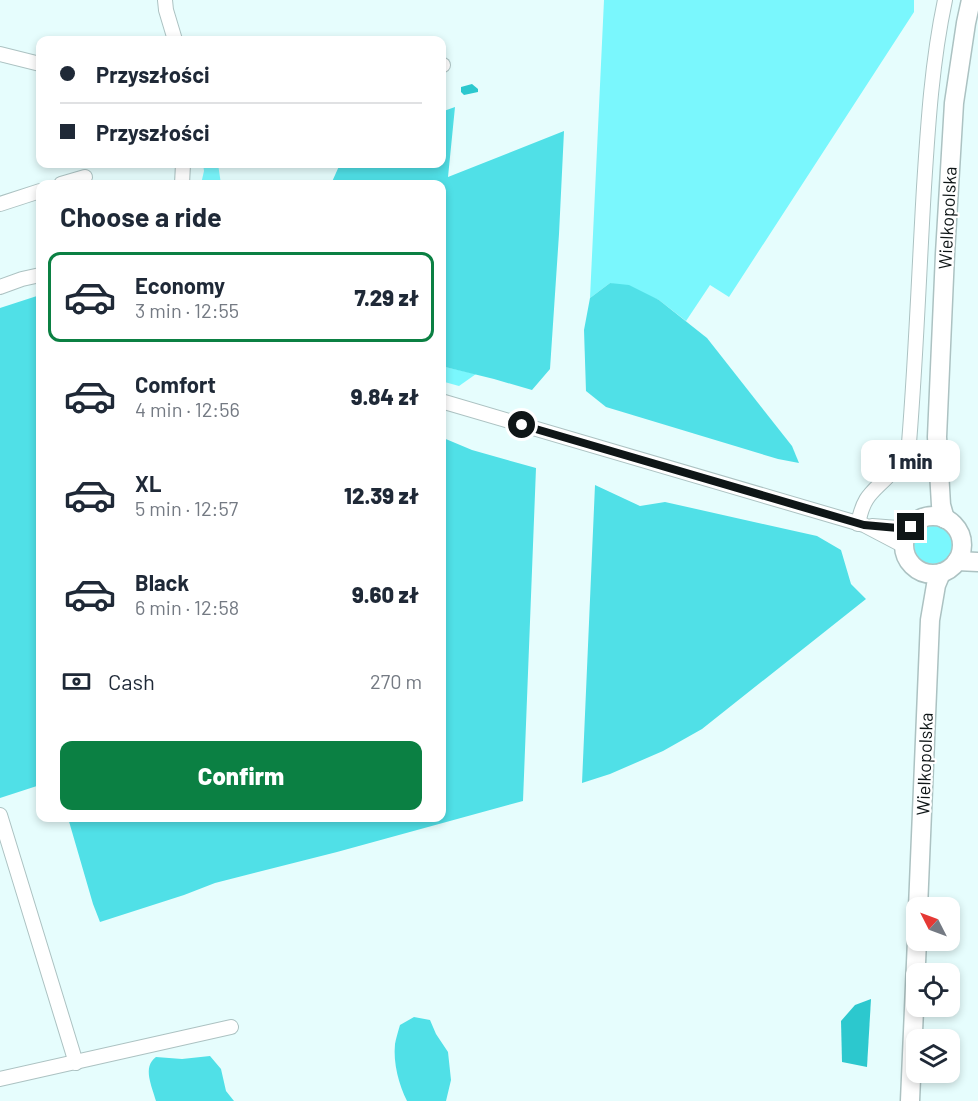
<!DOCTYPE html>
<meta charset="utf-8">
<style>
body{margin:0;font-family:Barlow,sans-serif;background:#f6f6f7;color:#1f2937;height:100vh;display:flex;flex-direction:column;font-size:22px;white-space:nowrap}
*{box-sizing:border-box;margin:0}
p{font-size:20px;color:#747a83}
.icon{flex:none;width:33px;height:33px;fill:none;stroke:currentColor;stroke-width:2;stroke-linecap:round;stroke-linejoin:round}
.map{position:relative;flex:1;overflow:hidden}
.drawer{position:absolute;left:36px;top:180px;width:410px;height:642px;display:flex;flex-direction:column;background:#fff;border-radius:12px;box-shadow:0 3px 9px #0003}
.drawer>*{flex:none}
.top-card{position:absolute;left:36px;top:36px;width:410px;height:132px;border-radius:12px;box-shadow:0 3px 9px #0003;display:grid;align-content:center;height:132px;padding:0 24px;background:#fff}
.needle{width:39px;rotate:312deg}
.controls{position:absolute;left:906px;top:897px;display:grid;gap:12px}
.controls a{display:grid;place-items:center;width:54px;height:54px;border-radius:12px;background:#fff;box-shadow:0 3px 9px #0003;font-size:30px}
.end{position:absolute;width:27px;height:27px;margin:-14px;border:8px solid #0f1617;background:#fff;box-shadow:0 0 0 3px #fff}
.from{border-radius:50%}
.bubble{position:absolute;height:42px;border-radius:12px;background:#fff;box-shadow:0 3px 9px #0003;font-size:20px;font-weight:800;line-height:42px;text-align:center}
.top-card b{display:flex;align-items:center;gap:21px;height:57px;font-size:22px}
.top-card b+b{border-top:2px solid #e0e1e3}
.top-card i{width:15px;height:15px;background:#1f2937}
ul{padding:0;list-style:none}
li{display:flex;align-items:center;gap:18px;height:90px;margin:0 12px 9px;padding:0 12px;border:3px solid transparent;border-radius:12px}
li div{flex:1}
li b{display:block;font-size:22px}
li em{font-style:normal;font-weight:800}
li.on{border-color:#0b8043}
li>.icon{width:54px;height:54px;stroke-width:1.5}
h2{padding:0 24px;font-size:27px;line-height:72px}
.pay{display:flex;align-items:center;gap:15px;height:66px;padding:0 24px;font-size:22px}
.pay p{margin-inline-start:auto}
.button{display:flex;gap:12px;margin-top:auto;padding:12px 24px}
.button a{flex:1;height:69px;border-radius:12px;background:#0b8043;color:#fff;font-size:24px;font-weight:800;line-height:69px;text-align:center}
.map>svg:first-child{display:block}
.green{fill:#7af7fd}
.forest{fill:#50e0e7}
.water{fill:#2cc8ce}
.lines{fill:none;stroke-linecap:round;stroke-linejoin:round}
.minor-casing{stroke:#acc2c2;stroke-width:16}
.major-casing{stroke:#acc2c2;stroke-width:21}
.minor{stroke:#fff;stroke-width:14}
.major{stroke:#fff;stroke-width:18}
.route{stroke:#0f1617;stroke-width:8}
.labels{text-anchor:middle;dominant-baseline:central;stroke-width:4.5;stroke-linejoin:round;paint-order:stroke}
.street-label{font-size:18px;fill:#0f1617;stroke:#fff}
</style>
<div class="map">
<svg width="978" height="1101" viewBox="0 0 978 1101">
<rect width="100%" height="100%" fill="#e6fdfd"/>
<g class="green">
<polygon points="604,0 914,0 914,12 729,297 710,285 686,321 659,300 610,283 590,298"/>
<polygon points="203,164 218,164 221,184 201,184 204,171"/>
<polygon points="441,366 476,374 459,386 441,381"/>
<circle cx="933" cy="545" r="19"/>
</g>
<g class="forest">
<polygon points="455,107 448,177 564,131 559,234 550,369 532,390 494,379 441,366 441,184 331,184 340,164 441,164 441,112"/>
<polygon points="610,283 629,285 659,300 707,338 792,446 799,463 778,459 606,407 586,391 584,330 590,298"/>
<polygon points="40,295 40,785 0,798 0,308"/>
<polygon points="441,437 472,450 536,468 523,801 337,852 215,883 184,895 100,922 93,904 68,818 441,818"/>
<polygon points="595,485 640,506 665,502 817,536 841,550 851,584 866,599 702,729 663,751 610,774 582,783"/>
<path d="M414 1017 430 1020 436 1034 448 1052 451 1080 446 1101H407C399 1085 393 1063 395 1044 396 1038 398 1032 400 1025Z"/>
<path d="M210 1056 221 1069 226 1091 234 1101H156C152 1086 142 1067 156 1057L182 1059Z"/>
</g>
<g class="water">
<polygon points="472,84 478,89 478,92 464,95 461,92 461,87"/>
<polygon points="871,999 867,1067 842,1062 841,1021 855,1005"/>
</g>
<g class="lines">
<defs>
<g id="minor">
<polyline points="165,0 166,10 175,40"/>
<polyline points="0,54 40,64"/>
<polyline points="441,65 443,65"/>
<polyline points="61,184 85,177"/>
<polyline points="182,184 183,164"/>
<polyline points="0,204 40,191"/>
<polyline points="0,287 22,279 40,275"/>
<polyline points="441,401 864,525 904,546"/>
<path d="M858 524C864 493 873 493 892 472 900 464 904 453 909 443 916 358 919 272 924 187 928 124 932 61 945 0"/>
<polyline points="872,526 898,528 911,527"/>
<polyline points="0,815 76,1063"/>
<polyline points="0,1079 231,1027"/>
</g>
<g id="major">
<circle cx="933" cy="545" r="29"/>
<polyline points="945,519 941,505 937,437 945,254 954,103 966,23 971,0"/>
<polyline points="957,561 978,562"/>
<polyline points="918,908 930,620 936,585 941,573"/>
<polyline points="910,1101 917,940"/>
</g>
</defs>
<use href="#minor" class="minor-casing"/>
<use href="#major" class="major-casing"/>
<use href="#minor" class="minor"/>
<use href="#major" class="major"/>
</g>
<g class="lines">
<polyline class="route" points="522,425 864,525 898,528 911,527"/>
</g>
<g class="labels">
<g class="street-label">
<text transform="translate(947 218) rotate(-87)">Wielkopolska</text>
<text transform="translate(924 764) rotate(-88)">Wielkopolska</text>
</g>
</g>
</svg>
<div class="controls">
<a><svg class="needle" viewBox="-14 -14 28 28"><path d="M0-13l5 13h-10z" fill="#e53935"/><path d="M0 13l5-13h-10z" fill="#747a83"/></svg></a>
<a><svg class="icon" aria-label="locate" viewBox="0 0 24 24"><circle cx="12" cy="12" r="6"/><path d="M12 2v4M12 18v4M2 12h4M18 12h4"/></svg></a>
<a><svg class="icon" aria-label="layers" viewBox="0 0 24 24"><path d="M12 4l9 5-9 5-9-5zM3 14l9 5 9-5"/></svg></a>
</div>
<i class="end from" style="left:522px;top:425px"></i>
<i class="end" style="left:911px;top:527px"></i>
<div class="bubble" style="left:861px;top:440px;width:99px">1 min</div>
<div class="top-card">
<b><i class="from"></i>Przyszłości</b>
<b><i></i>Przyszłości</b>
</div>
<section class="drawer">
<h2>Choose a ride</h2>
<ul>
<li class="on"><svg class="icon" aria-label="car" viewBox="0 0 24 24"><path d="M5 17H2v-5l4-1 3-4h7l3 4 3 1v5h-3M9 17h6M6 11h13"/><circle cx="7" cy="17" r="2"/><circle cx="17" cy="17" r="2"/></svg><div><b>Economy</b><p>3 min · 12:55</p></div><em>7.29 zł</em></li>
<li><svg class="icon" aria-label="car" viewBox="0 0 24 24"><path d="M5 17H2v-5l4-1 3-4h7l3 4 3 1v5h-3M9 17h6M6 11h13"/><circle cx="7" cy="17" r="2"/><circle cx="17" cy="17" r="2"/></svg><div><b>Comfort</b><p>4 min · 12:56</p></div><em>9.84 zł</em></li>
<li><svg class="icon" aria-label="car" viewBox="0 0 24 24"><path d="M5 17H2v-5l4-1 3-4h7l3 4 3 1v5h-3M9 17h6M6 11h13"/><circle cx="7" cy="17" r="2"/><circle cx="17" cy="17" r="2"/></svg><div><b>XL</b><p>5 min · 12:57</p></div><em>12.39 zł</em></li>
<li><svg class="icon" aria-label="car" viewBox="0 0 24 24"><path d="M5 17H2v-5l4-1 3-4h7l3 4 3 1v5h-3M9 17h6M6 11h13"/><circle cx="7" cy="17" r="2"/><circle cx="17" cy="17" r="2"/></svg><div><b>Black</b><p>6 min · 12:58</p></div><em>9.60 zł</em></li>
</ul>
<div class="pay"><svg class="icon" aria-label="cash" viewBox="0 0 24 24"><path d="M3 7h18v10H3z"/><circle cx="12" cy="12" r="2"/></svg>Cash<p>270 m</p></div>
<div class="button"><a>Confirm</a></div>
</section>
</div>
